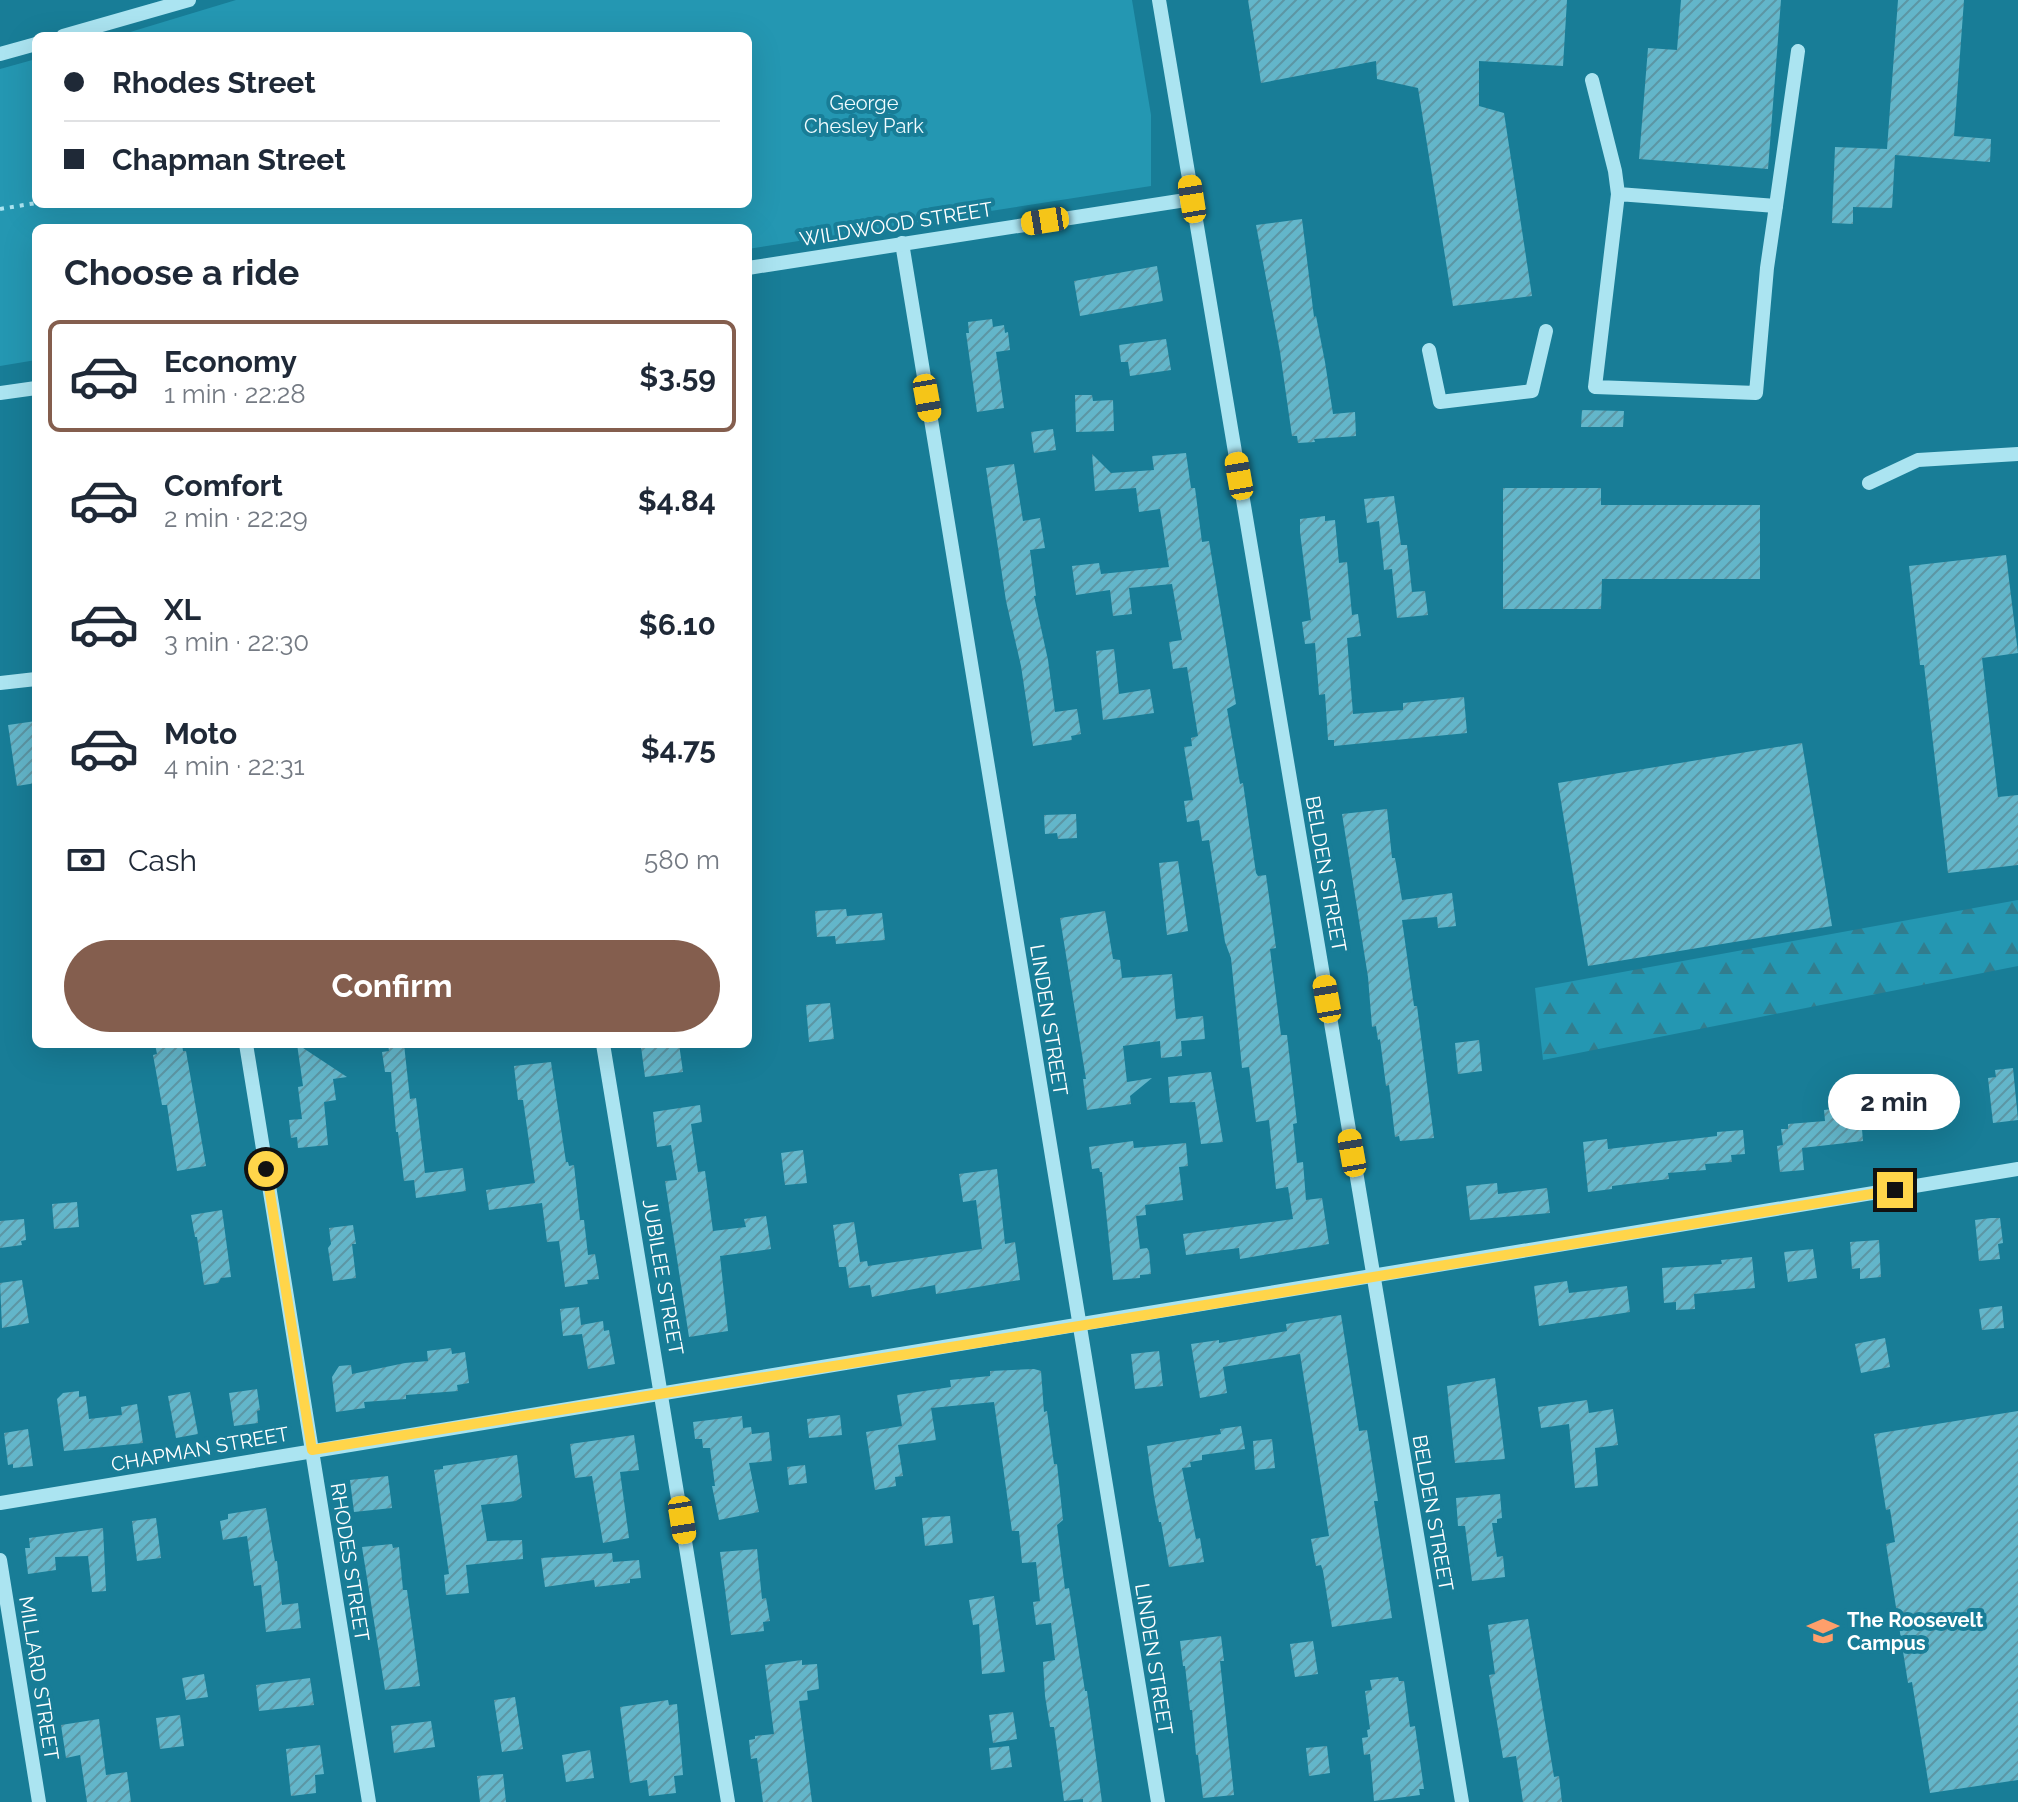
<!DOCTYPE html>
<meta charset="utf-8">
<style>
body{margin:0;font-family:Raleway,sans-serif;background:#f2f2f3;color:#1f2937;height:100vh;display:flex;flex-direction:column;font-size:30px;white-space:nowrap}
*{box-sizing:border-box;margin:0}
p{font-size:26px;color:#747a83}
.icon{flex:none;width:44px;height:44px;fill:none;stroke:currentColor;stroke-width:2;stroke-linecap:round;stroke-linejoin:round}
.map{position:relative;flex:1;overflow:hidden}
.drawer{position:absolute;left:32px;top:224px;width:720px;height:824px;display:flex;flex-direction:column;background:#fff;border-radius:12px;box-shadow:0 8px 32px #0002}
.drawer>*{flex:none}
.banner{position:absolute;left:32px;top:32px;width:720px;height:176px;border-radius:12px;box-shadow:0 8px 32px #0002;display:grid;align-content:center;height:176px;padding:0 32px;background:#fff}
.end{position:absolute;width:36px;height:36px;margin:-18px;border:10px solid #ffd54a;background:#111;box-shadow:0 0 0 4px #111}
.from{border-radius:50%}
.bubble{position:absolute;height:56px;border-radius:28px;background:#fff;box-shadow:0 8px 32px #0002;font-size:26px;font-weight:700;line-height:56px;text-align:center}
.car{position:absolute;width:24px;height:48px;margin:-24px -12px;border-radius:10px;box-shadow:0 0 6px 2px #0007;background:linear-gradient(#f5c518 24%,#345 0 40%,#f5c518 0 76%,#345 0 86%,#f5c518 0)}
.banner b{display:flex;align-items:center;gap:28px;height:76px;font-size:30px}
.banner b+b{border-top:2px solid #e0e1e3}
.banner i{width:20px;height:20px;background:#1f2937}
ul{padding:0;list-style:none}
li{display:flex;align-items:center;gap:24px;height:112px;margin:0 16px 12px;padding:0 16px;border:4px solid transparent;border-radius:12px}
li div{flex:1}
li b{display:block;font-size:30px}
li em{font-style:normal;font-weight:700}
li.current{border-color:#845e4e}
li>.icon{width:72px;height:72px;stroke-width:1.5}
h2{padding:0 32px;font-size:36px;line-height:96px}
.pay{display:flex;align-items:center;gap:20px;height:88px;padding:0 32px;font-size:30px}
.pay p{margin-inline-start:auto}
.action{display:flex;gap:16px;margin-top:auto;padding:16px 32px}
.action a{flex:1;height:92px;border-radius:48px;background:#845e4e;color:#fff;font-size:32px;font-weight:700;line-height:92px;text-align:center}
.map>svg:first-child{display:block}
.green{fill:#2497b2}
.forest{fill:url(#forest-firs)}
.building{fill:url(#building-hatch)}
.lines{fill:none;stroke-linecap:round;stroke-linejoin:round}
.path{stroke:#abe4f1;stroke-width:4;stroke-dasharray:4 6;stroke-linecap:butt}
.minor{stroke:#abe4f1;stroke-width:14}
.route{stroke:#ffd54a;stroke-width:10}
.labels{text-anchor:middle;dominant-baseline:central;stroke-width:8;stroke-linejoin:round;paint-order:stroke}
.park-label{font-size:20px;fill:#effbfe;stroke:#187d97}
.street-label{font-size:20px;fill:#fff;stroke:#187d97}
.poi-label{font-size:20px;font-weight:bold;fill:#fff;stroke:#187d97;text-anchor:start}
</style>
<div class="map">
<svg width="2018" height="1802" viewBox="0 0 2018 1802">
<defs>
<pattern id="forest-firs" width="22" height="20" patternUnits="userSpaceOnUse" patternTransform="scale(2)"><rect width="22" height="20" fill="#2497b2"/><path d="M5 1l3.5 6h-7zM16 11l3.5 6h-7z" fill="#327d8e"/></pattern>
<pattern id="building-hatch" width="6" height="6" patternUnits="userSpaceOnUse" patternTransform="scale(2)"><rect width="6" height="6" fill="#63b6ca"/><path d="M-1 1l2-2M0 6l6-6M5 7l2-2" fill="none" stroke="#5c96a4"/></pattern>
</defs>
<rect width="100%" height="100%" fill="#187d97"/>
<polygon class="green" points="236,0 1132,0 1151,115 1151,186 748,249 748,228 36,228 36,360 0,366 0,69 36,59 36,204 748,204 748,36 117,36"/>
<polygon class="forest" points="2018,900 2018,966 1543,1060 1535,988"/>
<g class="building">
<polygon points="1248,0 1567,0 1563,66 1479,61 1479,106 1504,113 1532,296 1453,306 1418,88 1377,79 1376,61 1261,83"/>
<polygon points="1681,0 1781,0 1768,169 1639,159 1648,48 1677,50"/>
<polygon points="1898,0 1964,0 1954,136 1991,139 1990,162 1895,155 1892,208 1853,207 1853,224 1832,223 1835,147 1887,149"/>
<polygon points="1302,219 1314,317 1316,316 1325,362 1333,414 1355,412 1356,436 1314,439 1315,442 1298,443 1297,436 1292,436 1280,352 1256,225"/>
<polygon points="1157,266 1163,301 1080,316 1074,281"/>
<polygon points="992,319 993,327 1004,325 1005,333 1008,332 1010,350 996,352 1004,408 977,412 966,333 969,333 968,322"/>
<polygon points="1166,339 1171,370 1130,376 1128,362 1121,362 1119,345"/>
<polygon points="1075,395 1092,395 1093,401 1113,400 1114,431 1076,432"/>
<polygon points="1582,410 1624,411 1623,427 1581,427"/>
<polygon points="1053,429 1056,450 1034,453 1031,432"/>
<polygon points="1186,453 1191,488 1195,488 1202,542 1209,541 1236,704 1227,709 1240,784 1243,783 1256,873 1258,876 1266,875 1276,948 1270,949 1281,1035 1287,1035 1297,1123 1293,1124 1297,1163 1303,1162 1306,1200 1322,1198 1329,1244 1240,1259 1239,1248 1186,1255 1183,1234 1293,1219 1288,1187 1276,1189 1269,1120 1256,1122 1249,1067 1242,1068 1231,958 1225,942 1209,840 1202,841 1199,820 1187,822 1184,801 1193,800 1184,747 1192,746 1191,738 1198,736 1187,667 1173,669 1169,642 1182,640 1172,584 1129,588 1132,614 1113,616 1110,590 1076,595 1072,566 1099,563 1101,574 1169,567 1160,509 1139,512 1136,488 1095,491 1092,454 1111,473 1154,470 1152,456"/>
<polygon points="1014,464 1023,521 1040,518 1045,548 1030,550 1036,596 1034,596 1048,660 1055,712 1077,709 1081,734 1071,736 1072,740 1033,746 1021,666 1006,601 986,468"/>
<polygon points="1503,488 1601,488 1601,505 1760,505 1760,579 1602,579 1601,609 1503,609"/>
<polygon points="1394,496 1401,545 1407,545 1412,592 1425,591 1428,615 1397,618 1392,569 1384,570 1379,521 1367,523 1364,499"/>
<polygon points="1325,516 1325,521 1335,520 1339,563 1347,562 1352,615 1358,614 1361,636 1347,638 1353,714 1403,710 1403,703 1464,697 1467,733 1334,746 1334,740 1328,740 1325,694 1319,695 1315,643 1305,644 1302,622 1311,620 1300,532 1300,519"/>
<polygon points="2006,555 2018,653 1982,658 1998,797 2018,795 2018,865 1948,873 1924,665 1920,665 1909,566"/>
<polygon points="1114,649 1119,694 1150,689 1154,713 1103,720 1096,651"/>
<polygon points="36,721 36,783 17,786 8,725"/>
<polygon points="1802,743 1832,926 1588,966 1558,783"/>
<polygon points="1387,809 1392,858 1395,858 1402,900 1452,893 1456,926 1438,928 1437,917 1402,920 1414,1006 1417,1006 1434,1138 1400,1141 1399,1136 1395,1137 1389,1085 1386,1086 1380,1039 1378,1040 1376,1026 1372,1027 1368,977 1342,814"/>
<polygon points="1076,814 1077,838 1058,839 1057,833 1045,834 1044,815"/>
<polygon points="1178,861 1188,931 1167,935 1159,863"/>
<polygon points="846,909 847,916 882,913 885,940 836,944 835,936 817,937 815,911"/>
<polygon points="1105,911 1113,959 1120,960 1122,978 1172,974 1176,1019 1203,1016 1205,1039 1181,1041 1182,1056 1161,1058 1160,1041 1123,1046 1127,1082 1152,1078 1130,1096 1131,1104 1087,1110 1083,1079 1086,1079 1060,918"/>
<polygon points="830,1003 834,1039 809,1042 806,1005"/>
<polygon points="1479,1040 1482,1071 1458,1074 1455,1043"/>
<polygon points="155,1044 182,1044 183,1051 186,1051 206,1166 177,1171 167,1105 162,1105 153,1055 157,1054"/>
<polygon points="297,1044 347,1077 333,1079 336,1100 324,1102 328,1145 298,1148 297,1137 291,1138 289,1120 302,1119 298,1087 303,1086"/>
<polygon points="388,1044 404,1044 410,1099 416,1098 425,1173 463,1168 466,1191 416,1198 414,1180 404,1181 398,1132 396,1132 391,1072 385,1072 382,1052 389,1051"/>
<polygon points="664,1044 679,1044 683,1072 645,1077 641,1047"/>
<polygon points="551,1062 566,1162 568,1162 569,1166 574,1165 580,1220 584,1220 588,1255 595,1254 599,1279 587,1280 588,1284 565,1287 559,1241 547,1242 542,1203 489,1210 486,1190 535,1183 523,1100 518,1100 514,1066"/>
<polygon points="2013,1068 2018,1120 1993,1123 1988,1078 1996,1077 1995,1070"/>
<polygon points="1211,1072 1223,1142 1201,1144 1195,1102 1170,1103 1168,1077"/>
<polygon points="1936,1095 1940,1126 1914,1130 1913,1122 1909,1122 1905,1099"/>
<polygon points="700,1105 702,1122 691,1124 698,1172 705,1171 713,1231 746,1227 744,1219 766,1216 771,1249 720,1256 728,1331 689,1337 665,1181 677,1180 671,1145 657,1147 653,1112"/>
<polygon points="1860,1106 1863,1141 1802,1148 1804,1170 1780,1172 1777,1146 1783,1145 1781,1129 1788,1129 1788,1124 1825,1121 1824,1110"/>
<polygon points="1743,1130 1745,1154 1731,1155 1732,1162 1705,1164 1706,1170 1668,1173 1669,1179 1612,1186 1612,1189 1588,1192 1583,1142 1607,1139 1608,1149 1717,1136 1717,1132"/>
<polygon points="1133,1141 1134,1148 1186,1143 1188,1166 1179,1167 1183,1200 1145,1205 1146,1215 1136,1216 1140,1249 1147,1248 1149,1251 1151,1274 1140,1275 1140,1278 1113,1280 1102,1172 1100,1172 1099,1168 1092,1169 1089,1147"/>
<polygon points="803,1150 807,1183 785,1185 781,1153"/>
<polygon points="997,1169 1005,1244 1015,1242 1020,1280 936,1294 935,1285 872,1297 870,1285 849,1288 846,1267 839,1267 833,1225 854,1222 860,1262 867,1261 868,1266 982,1249 976,1200 963,1202 959,1174"/>
<polygon points="1497,1183 1498,1194 1547,1188 1550,1213 1470,1220 1466,1186"/>
<polygon points="77,1202 79,1227 54,1229 52,1204"/>
<polygon points="222,1210 231,1277 221,1278 218,1283 204,1285 197,1237 195,1237 191,1215"/>
<polygon points="1991,1218 2000,1218 2003,1243 1998,1244 2000,1259 1979,1261 1975,1220"/>
<polygon points="24,1219 26,1240 21,1241 22,1245 0,1248 0,1221"/>
<polygon points="353,1225 356,1244 352,1244 356,1278 333,1281 328,1248 331,1244 329,1228"/>
<polygon points="1879,1240 1881,1277 1860,1279 1860,1268 1852,1269 1850,1242"/>
<polygon points="1813,1249 1817,1278 1788,1282 1784,1252"/>
<polygon points="1752,1257 1755,1288 1694,1294 1695,1309 1676,1310 1676,1302 1664,1303 1662,1268 1722,1264 1721,1260"/>
<polygon points="22,1280 29,1323 2,1328 0,1283"/>
<polygon points="1567,1281 1569,1293 1627,1286 1630,1312 1539,1326 1534,1286"/>
<polygon points="2002,1306 2004,1328 1982,1330 1979,1309"/>
<polygon points="579,1307 581,1325 603,1321 604,1331 609,1330 615,1364 588,1369 582,1334 563,1336 560,1309"/>
<polygon points="1341,1315 1359,1431 1367,1430 1378,1501 1374,1501 1392,1618 1332,1627 1323,1571 1321,1565 1316,1566 1311,1539 1329,1536 1300,1354 1223,1367 1227,1393 1200,1398 1191,1344 1219,1340 1219,1343 1287,1331 1286,1324"/>
<polygon points="1885,1338 1890,1367 1861,1373 1855,1344"/>
<polygon points="451,1348 452,1354 465,1352 469,1383 457,1385 458,1391 406,1395 406,1399 364,1402 365,1408 336,1412 332,1377 339,1366 351,1365 352,1374 405,1363 428,1361 427,1351"/>
<polygon points="1159,1351 1163,1386 1135,1389 1131,1354"/>
<polygon points="1034,1369 1041,1371 1044,1412 1047,1411 1054,1464 1057,1464 1063,1520 1057,1525 1065,1589 1069,1588 1085,1691 1087,1691 1102,1802 1083,1802 1083,1799 1064,1801 1054,1727 1050,1727 1045,1696 1043,1662 1055,1660 1051,1623 1036,1625 1033,1602 1040,1601 1036,1562 1022,1563 1019,1531 1012,1531 994,1402 931,1408 936,1440 898,1445 903,1476 895,1477 896,1486 875,1490 866,1432 902,1426 897,1395 951,1387 950,1380 990,1376 990,1371"/>
<polygon points="1495,1378 1505,1459 1455,1463 1447,1386"/>
<polygon points="257,1389 260,1410 257,1411 258,1423 234,1426 229,1393"/>
<polygon points="79,1391 79,1397 86,1396 89,1419 122,1415 121,1407 137,1404 143,1443 64,1451 57,1399 63,1393"/>
<polygon points="190,1392 198,1434 176,1438 168,1396"/>
<polygon points="1587,1400 1589,1413 1613,1409 1618,1445 1595,1448 1598,1486 1575,1488 1569,1424 1541,1428 1538,1407"/>
<polygon points="2018,1411 2018,1780 1930,1793 1912,1682 1908,1683 1886,1544 1895,1542 1890,1509 1886,1510 1874,1434"/>
<polygon points="840,1415 842,1435 809,1438 807,1419"/>
<polygon points="742,1416 743,1428 751,1427 752,1434 769,1432 772,1461 749,1463 759,1512 719,1520 712,1486 715,1486 710,1448 703,1448 702,1439 695,1439 693,1422"/>
<polygon points="1241,1426 1245,1449 1202,1455 1202,1460 1190,1462 1191,1467 1182,1468 1196,1539 1200,1538 1204,1562 1169,1567 1161,1522 1159,1522 1154,1496 1147,1446 1221,1434 1220,1429"/>
<polygon points="28,1429 33,1466 13,1468 13,1464 8,1465 4,1433"/>
<polygon points="634,1435 639,1470 620,1472 629,1538 603,1543 592,1476 575,1478 570,1444"/>
<polygon points="1272,1439 1275,1468 1255,1470 1253,1441"/>
<polygon points="517,1455 522,1497 516,1501 481,1505 487,1541 522,1540 523,1559 466,1565 469,1593 446,1595 444,1575 449,1574 434,1470 443,1469 443,1466"/>
<polygon points="805,1465 807,1483 789,1485 787,1467"/>
<polygon points="388,1476 392,1508 354,1512 350,1480"/>
<polygon points="1500,1494 1502,1518 1497,1519 1497,1523 1492,1523 1497,1557 1503,1556 1505,1577 1472,1581 1465,1526 1458,1526 1456,1498"/>
<polygon points="266,1508 273,1550 275,1561 277,1561 282,1605 298,1603 301,1628 266,1632 261,1585 254,1586 247,1536 223,1540 220,1521 228,1519 228,1514"/>
<polygon points="950,1516 953,1543 925,1546 922,1518"/>
<polygon points="156,1518 161,1558 137,1561 132,1521"/>
<polygon points="103,1528 106,1591 92,1592 88,1556 55,1557 56,1570 28,1574 25,1548 30,1548 29,1538"/>
<polygon points="392,1544 393,1548 399,1547 403,1590 407,1590 420,1686 385,1690 362,1547"/>
<polygon points="757,1549 762,1599 766,1598 770,1621 763,1622 764,1631 731,1635 720,1552"/>
<polygon points="612,1553 613,1562 639,1560 641,1578 630,1579 630,1583 595,1587 594,1580 545,1587 541,1558"/>
<polygon points="994,1596 1005,1672 982,1674 979,1624 973,1625 969,1600"/>
<polygon points="1528,1619 1554,1777 1559,1776 1562,1802 1523,1802 1516,1756 1503,1758 1489,1675 1495,1674 1488,1625"/>
<polygon points="1221,1636 1224,1661 1220,1661 1234,1795 1203,1798 1198,1755 1196,1755 1192,1710 1190,1710 1185,1666 1183,1666 1180,1641"/>
<polygon points="1313,1641 1318,1674 1295,1677 1290,1644"/>
<polygon points="802,1660 802,1665 817,1664 819,1689 807,1691 808,1700 799,1701 812,1802 763,1802 757,1758 751,1759 749,1740 755,1739 755,1736 774,1734 765,1665"/>
<polygon points="204,1674 208,1697 186,1700 182,1678"/>
<polygon points="1398,1677 1399,1681 1404,1681 1410,1727 1415,1726 1424,1789 1419,1789 1420,1795 1374,1801 1370,1754 1364,1755 1362,1738 1368,1737 1367,1730 1370,1729 1365,1691 1372,1690 1370,1680"/>
<polygon points="310,1678 314,1705 259,1711 256,1685"/>
<polygon points="515,1697 523,1749 502,1752 494,1700"/>
<polygon points="668,1700 669,1705 677,1704 683,1775 674,1776 676,1793 649,1796 647,1780 630,1783 620,1707"/>
<polygon points="1013,1712 1017,1739 993,1743 989,1715"/>
<polygon points="180,1715 184,1746 160,1749 156,1718"/>
<polygon points="99,1719 106,1775 127,1772 131,1802 87,1802 80,1755 66,1758 61,1725"/>
<polygon points="431,1721 435,1747 394,1753 391,1726"/>
<polygon points="320,1745 324,1774 315,1775 316,1793 291,1796 286,1749"/>
<polygon points="1009,1746 1012,1767 991,1770 989,1748"/>
<polygon points="1327,1746 1330,1773 1309,1776 1306,1748"/>
<polygon points="590,1750 594,1778 566,1782 562,1755"/>
<polygon points="503,1774 506,1802 480,1802 477,1776"/>
</g>
<g class="lines">
<polyline class="path" points="0,209 36,203"/>
<g class="minor">
<polyline points="1159,0 1462,1802"/>
<polyline points="63,36 189,0"/>
<polyline points="0,54 36,44"/>
<polyline points="1592,80 1615,171 1618,194 1595,387 1756,393 1767,268 1776,206 1618,194"/>
<polyline points="1776,206 1798,51"/>
<polyline points="902,243 1158,1802"/>
<polyline points="748,268 1192,199"/>
<polyline points="1429,350 1440,402 1532,391 1546,331"/>
<polyline points="0,393 36,388"/>
<polyline points="1869,483 1918,460 2018,454"/>
<polyline points="0,683 36,679"/>
<polyline points="246,1044 369,1802"/>
<polyline points="603,1044 728,1802"/>
<polyline points="0,1503 2018,1169"/>
<polyline points="0,1560 39,1802"/>
</g>
</g>
<g class="lines">
<polyline class="route" points="266,1169 312,1450 1019,1336 1895,1190"/>
</g>
<defs>
<symbol id="school-bare" viewBox="-9 -9 18 18"><path d="M0-5L7-2L0 1L-7-2ZM-4 1L0 2.5L4 1V4Q0 6-4 4Z" fill="#ff9f6b" stroke="#187d97" stroke-width="2.5" paint-order="stroke"/></symbol>
</defs>
<g fill-rule="evenodd">
<use href="#school-bare" x="1801" y="1609" width="44" height="44"/>
</g>
<g class="labels">
<g class="park-label">
<text x="864" y="103">George<tspan x="864" dy="23">Chesley Park</tspan></text>
</g>
<g class="street-label">
<text transform="translate(896 224) rotate(-9)">WILDWOOD STREET</text>
<text transform="translate(1326 874) rotate(80)">BELDEN STREET</text>
<text transform="translate(1049 1020) rotate(81)">LINDEN STREET</text>
<text transform="translate(663 1277) rotate(80)">JUBILEE STREET</text>
<text transform="translate(200 1449) rotate(-10)">CHAPMAN STREET</text>
<text transform="translate(1433 1513) rotate(80)">BELDEN STREET</text>
<text transform="translate(350 1562) rotate(81)">RHODES STREET</text>
<text transform="translate(1154 1659) rotate(81)">LINDEN STREET</text>
<text transform="translate(39 1678) rotate(81)">MILLARD STREET</text>
</g>
<g class="poi-label">
<text x="1847" y="1620">The Roosevelt<tspan x="1847" dy="23">Campus</tspan></text>
</g>
</g>
</svg>
<i class="end from" style="left:266px;top:1169px"></i>
<i class="end" style="left:1895px;top:1190px"></i>
<div class="bubble" style="left:1828px;top:1074px;width:132px">2 min</div>
<i class="car" style="left:1192px;top:199px;rotate:351deg"></i>
<i class="car" style="left:1045px;top:221px;rotate:261deg"></i>
<i class="car" style="left:927px;top:398px;rotate:170deg"></i>
<i class="car" style="left:1239px;top:476px;rotate:350deg"></i>
<i class="car" style="left:1327px;top:999px;rotate:350deg"></i>
<i class="car" style="left:1352px;top:1153px;rotate:350deg"></i>
<i class="car" style="left:682px;top:1520px;rotate:171deg"></i>
<div class="banner">
<b><i class="from"></i>Rhodes Street</b>
<b><i></i>Chapman Street</b>
</div>
<section class="drawer">
<h2>Choose a ride</h2>
<ul>
<li class="current"><svg class="icon" aria-label="car" viewBox="0 0 24 24"><path d="M5 17H2v-5l4-1 3-4h7l3 4 3 1v5h-3M9 17h6M6 11h13"/><circle cx="7" cy="17" r="2"/><circle cx="17" cy="17" r="2"/></svg><div><b>Economy</b><p>1 min · 22:28</p></div><em>$3.59</em></li>
<li><svg class="icon" aria-label="car" viewBox="0 0 24 24"><path d="M5 17H2v-5l4-1 3-4h7l3 4 3 1v5h-3M9 17h6M6 11h13"/><circle cx="7" cy="17" r="2"/><circle cx="17" cy="17" r="2"/></svg><div><b>Comfort</b><p>2 min · 22:29</p></div><em>$4.84</em></li>
<li><svg class="icon" aria-label="car" viewBox="0 0 24 24"><path d="M5 17H2v-5l4-1 3-4h7l3 4 3 1v5h-3M9 17h6M6 11h13"/><circle cx="7" cy="17" r="2"/><circle cx="17" cy="17" r="2"/></svg><div><b>XL</b><p>3 min · 22:30</p></div><em>$6.10</em></li>
<li><svg class="icon" aria-label="car" viewBox="0 0 24 24"><path d="M5 17H2v-5l4-1 3-4h7l3 4 3 1v5h-3M9 17h6M6 11h13"/><circle cx="7" cy="17" r="2"/><circle cx="17" cy="17" r="2"/></svg><div><b>Moto</b><p>4 min · 22:31</p></div><em>$4.75</em></li>
</ul>
<div class="pay"><svg class="icon" aria-label="cash" viewBox="0 0 24 24"><path d="M3 7h18v10H3z"/><circle cx="12" cy="12" r="2"/></svg>Cash<p>580 m</p></div>
<div class="action"><a>Confirm</a></div>
</section>
</div>
